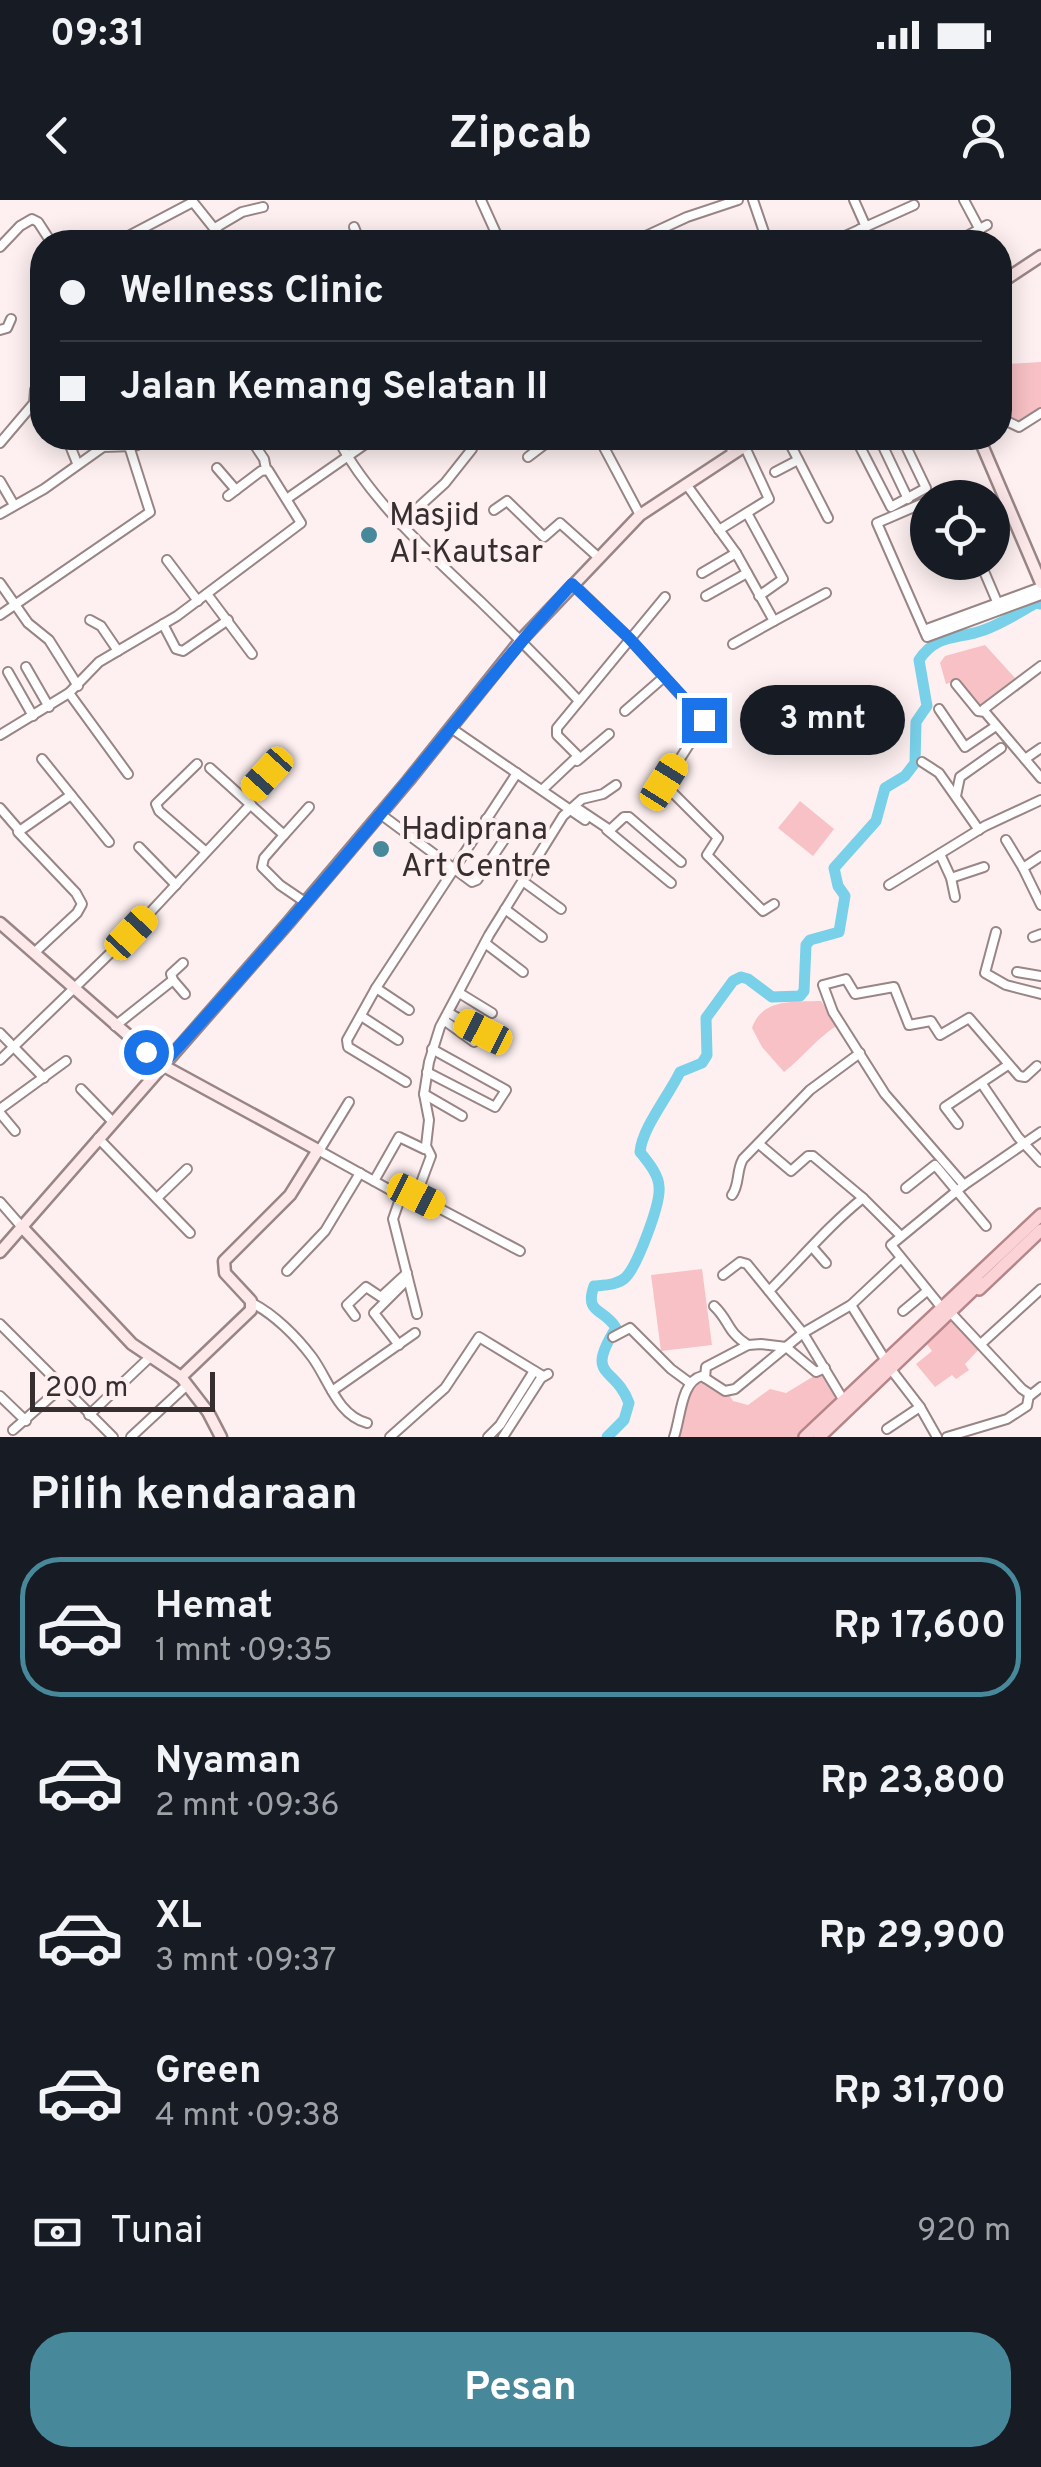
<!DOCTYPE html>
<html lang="id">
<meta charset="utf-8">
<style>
body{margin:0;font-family:Overpass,sans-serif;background:#20242c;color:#f1f3f6;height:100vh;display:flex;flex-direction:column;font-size:38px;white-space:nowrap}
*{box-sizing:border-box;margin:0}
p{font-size:32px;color:#9ea1a6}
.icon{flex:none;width:55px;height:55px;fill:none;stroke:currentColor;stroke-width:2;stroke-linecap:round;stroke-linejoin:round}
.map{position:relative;height:1237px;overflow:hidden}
.drawer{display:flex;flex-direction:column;background:#171b24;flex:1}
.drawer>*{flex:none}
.top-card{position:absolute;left:30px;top:30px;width:982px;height:220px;border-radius:40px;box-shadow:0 5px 25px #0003;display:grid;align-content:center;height:220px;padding:0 30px;background:#171b24}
.buttons{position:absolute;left:910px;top:280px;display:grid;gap:20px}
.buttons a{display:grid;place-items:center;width:100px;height:100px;border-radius:50%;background:#171b24;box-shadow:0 5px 25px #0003;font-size:50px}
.scale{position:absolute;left:30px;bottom:25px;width:185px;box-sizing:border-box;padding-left:10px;border:5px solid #362e2f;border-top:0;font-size:28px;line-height:35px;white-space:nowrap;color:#362e2f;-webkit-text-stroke:8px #fef0f1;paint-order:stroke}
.end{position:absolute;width:45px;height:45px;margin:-22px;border:12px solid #1a73e8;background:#fff;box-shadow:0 0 0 5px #fff}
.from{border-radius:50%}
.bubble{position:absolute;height:70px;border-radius:35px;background:#171b24;box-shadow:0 5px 25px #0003;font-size:32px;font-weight:700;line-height:70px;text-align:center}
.car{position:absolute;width:30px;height:60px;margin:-30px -15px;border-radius:12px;box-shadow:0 0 8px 2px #0007;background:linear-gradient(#f5c518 24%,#345 0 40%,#f5c518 0 76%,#345 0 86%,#f5c518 0)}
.top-card b{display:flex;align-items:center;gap:35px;height:95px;font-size:38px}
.top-card b+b{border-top:2px solid #363941}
.top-card i{width:25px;height:25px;background:#f1f3f6}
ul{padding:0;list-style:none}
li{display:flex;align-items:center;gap:30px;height:140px;margin:0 20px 15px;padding:0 10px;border:5px solid transparent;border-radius:40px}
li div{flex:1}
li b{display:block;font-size:38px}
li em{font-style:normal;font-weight:700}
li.on{border-color:#47899b}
li>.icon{width:90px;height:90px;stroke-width:1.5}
h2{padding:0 30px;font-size:45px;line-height:120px}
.pay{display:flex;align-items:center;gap:25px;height:110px;padding:0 30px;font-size:38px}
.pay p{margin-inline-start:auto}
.button{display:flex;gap:20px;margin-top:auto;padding:20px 30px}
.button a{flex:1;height:115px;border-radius:40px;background:#47899b;color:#fff;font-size:40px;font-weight:700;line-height:115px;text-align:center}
.status{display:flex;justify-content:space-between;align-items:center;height:70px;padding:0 50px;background:#171b24;direction:ltr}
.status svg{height:28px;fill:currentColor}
header{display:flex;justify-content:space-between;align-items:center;height:130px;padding:0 30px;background:#171b24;font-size:45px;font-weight:700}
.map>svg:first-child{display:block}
.green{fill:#f7c1c5}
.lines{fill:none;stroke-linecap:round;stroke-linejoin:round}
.river{stroke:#78d0e9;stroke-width:11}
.street-casing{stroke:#998586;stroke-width:12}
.secondary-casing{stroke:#998586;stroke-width:15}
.primary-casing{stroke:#b58589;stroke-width:16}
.street{stroke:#fff;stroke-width:8}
.secondary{stroke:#fde8ea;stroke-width:10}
.primary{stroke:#fbd2d6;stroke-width:11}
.route{stroke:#1a73e8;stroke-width:12}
.poi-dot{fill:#47899b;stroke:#fef0f1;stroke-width:4}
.labels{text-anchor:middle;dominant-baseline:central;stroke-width:8;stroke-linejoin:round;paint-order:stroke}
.poi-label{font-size:32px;fill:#362e2f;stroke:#fef0f1;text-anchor:start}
</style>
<div class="status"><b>09:31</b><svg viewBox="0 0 49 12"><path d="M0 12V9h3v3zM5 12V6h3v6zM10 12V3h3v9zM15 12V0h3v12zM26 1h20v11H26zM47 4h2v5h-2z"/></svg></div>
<header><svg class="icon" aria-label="back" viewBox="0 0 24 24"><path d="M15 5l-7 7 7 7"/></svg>Zipcab<svg class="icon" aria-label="person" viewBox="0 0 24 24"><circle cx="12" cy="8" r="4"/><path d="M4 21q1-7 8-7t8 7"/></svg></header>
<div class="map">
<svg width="1041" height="1237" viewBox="0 0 1041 1237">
<rect width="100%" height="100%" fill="#fef0f1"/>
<g class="green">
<polygon points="1000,155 1007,164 1041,162 1041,207 1015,222 1000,214"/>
<polygon points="985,445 1015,478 979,508 955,481 946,484 940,463 945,456"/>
<polygon points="800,601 834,629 813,656 778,628"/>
<path d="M821 801 838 825C819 836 803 857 784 872L762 847 752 828C762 798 794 802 821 801Z"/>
<polygon points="702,1069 712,1145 661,1151 651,1075"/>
<polygon points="953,1117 982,1146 965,1164 969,1170 956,1179 952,1175 935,1187 916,1164 932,1151 926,1143"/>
<polygon points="824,1170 840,1198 799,1237 676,1237 688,1188 697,1178 728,1193 733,1201 748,1205 770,1189 786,1193"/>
</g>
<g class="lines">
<path class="river" d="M607 1237 624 1220 629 1203C615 1165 584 1179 616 1128 604 1108 584 1114 594 1086 605 1085 617 1085 625 1078 637 1067 661 1003 659 987 659 975 648 962 640 952 642 928 669 895 680 872L702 863 707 855 706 818 733 781 741 777 748 779 772 797 800 796 804 791 806 745 810 740 839 732 845 696 838 686 834 668 876 621 885 588 905 576 915 563 916 522 927 506 919 460C937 433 957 440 984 430 1003 423 1020 412 1036 403L1041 404"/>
<defs>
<g id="street">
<polyline points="481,0 500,42"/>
<polyline points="753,0 765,35 763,42"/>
<polyline points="854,0 866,27"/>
<polyline points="964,0 980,30"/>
<polyline points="354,27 360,42"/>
<polyline points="215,28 242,12 263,7"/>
<polyline points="860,29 868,42"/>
<polyline points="451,36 453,42"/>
<polyline points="117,42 193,2 225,42"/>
<polyline points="200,42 217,31"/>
<polyline points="633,42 687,17 738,0"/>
<polyline points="832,42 914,5"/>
<polyline points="926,42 939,36 945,42"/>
<polyline points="956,42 987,25"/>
<polyline points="0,47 20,26 32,19 38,22 51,42"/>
<polyline points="0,130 7,128 11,119"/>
<polyline points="1000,218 1019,227 1041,213"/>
<polyline points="67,238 77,263"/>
<polyline points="250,238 264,259 266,269"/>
<path d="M337 238C371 301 428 352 480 401 514 434 547 467 579 501"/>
<polyline points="599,238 640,315"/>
<polyline points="725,238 733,252"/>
<polyline points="787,238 828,318"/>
<polyline points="834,238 839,241 856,239 891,307 926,288 902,238"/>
<polyline points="879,238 908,299"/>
<polyline points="0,243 34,203 35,190 42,182"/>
<polyline points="517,244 525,238"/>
<polyline points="604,246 619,238"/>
<polyline points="528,257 553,238"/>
<polyline points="217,268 236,290"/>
<polyline points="775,272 798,260"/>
<polyline points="0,281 14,305"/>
<polyline points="686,284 736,353 774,421 826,393"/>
<polyline points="288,298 374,238"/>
<polyline points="936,298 948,293 952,298"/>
<polyline points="928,301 877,323 927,437 1041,395"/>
<polyline points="494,310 507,301 544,337 560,323 598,357"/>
<polyline points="747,313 783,379 759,396"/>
<polyline points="0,314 44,289 103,247 135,246 155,238"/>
<polyline points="400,324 445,283 472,249 470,238"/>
<polyline points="719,330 769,299 744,245"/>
<polyline points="167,360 198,401"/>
<polyline points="980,362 998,404"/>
<polyline points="702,373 736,353"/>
<polyline points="0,383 28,423 49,440 78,486"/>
<polyline points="573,384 629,438 704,521 719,530"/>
<polyline points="207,394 252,454"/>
<polyline points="706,396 747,373"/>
<polyline points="0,415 150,312 129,246"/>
<polyline points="90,420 101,426 118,451"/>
<polyline points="163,424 176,449 183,451 228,420"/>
<polyline points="924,430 1041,387"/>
<polyline points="733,444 774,421"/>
<polyline points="26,467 49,507"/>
<polyline points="8,472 33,516"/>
<polyline points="956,484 978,511 985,512 1041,578"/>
<polyline points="69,493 128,574"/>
<polyline points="939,509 965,547 996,526"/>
<polyline points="625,511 664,477"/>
<polyline points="985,512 984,509 1041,466"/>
<polyline points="704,521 664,584 718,638 707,655 763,711 774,704"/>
<polyline points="451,528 585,620"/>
<polyline points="0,535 69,493 99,462 177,416 301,323 268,270 261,271 228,296"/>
<polyline points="42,559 109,642"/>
<polyline points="1025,559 1041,548"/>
<polyline points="577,561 609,534"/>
<polyline points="922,562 939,573 979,630"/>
<polyline points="197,564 156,604 159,611 205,651"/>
<polyline points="210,568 284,635 264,658 262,667 280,685 305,702"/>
<polyline points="542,590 578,556 557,535 557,528 665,397"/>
<polyline points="956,596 960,577 1001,548"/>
<polyline points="245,599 267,574"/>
<polyline points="0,608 19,630"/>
<polyline points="580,610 610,630 624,617 629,617 681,662"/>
<polyline points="379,613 472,682 477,680 504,640"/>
<polyline points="486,619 502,629"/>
<polyline points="607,630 671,683"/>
<polyline points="284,635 309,607"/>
<polyline points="1006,640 1023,668"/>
<polyline points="139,647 176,685"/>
<polyline points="940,654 951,678 955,697"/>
<polyline points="1041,656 1023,668 1041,705"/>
<polyline points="951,678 984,667"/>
<polyline points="524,682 561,709"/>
<polyline points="889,685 985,626 1041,600"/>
<polyline points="505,709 542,737"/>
<polyline points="996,732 985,773 1006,785 1041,794"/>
<polyline points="1033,737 1041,734"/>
<polyline points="485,743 523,772"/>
<polyline points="34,753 77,713 82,704 76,693 18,632 71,595"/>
<polyline points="1017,772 1041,776"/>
<polyline points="173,780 185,794"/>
<polyline points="376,788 409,810"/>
<polyline points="461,794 492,813"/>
<polyline points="449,813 483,832"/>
<polyline points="361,816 398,840"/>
<polyline points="445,821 474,842"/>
<polyline points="115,826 173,780 171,774 183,763"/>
<polyline points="0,833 44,878"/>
<polyline points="0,860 131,733 251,604"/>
<polyline points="427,872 495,907 506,890 432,849"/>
<polyline points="406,882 348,847 347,840 376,788 517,573"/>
<polyline points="982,884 1018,937 1041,962"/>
<polyline points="81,889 112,921"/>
<polyline points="424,894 462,916"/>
<polyline points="0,909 66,861"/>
<polyline points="0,913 15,931"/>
<polyline points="958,924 945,907 1008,865"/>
<polyline points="98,938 190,1033"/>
<polyline points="759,944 791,971 808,956 813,956 863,998 901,1036"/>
<polyline points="318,950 401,996 410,1000 416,996 520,1051"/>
<polyline points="319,951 349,902"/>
<polyline points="374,981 399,937 424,949"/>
<polyline points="964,985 885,894 833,812 823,785 846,779 855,794 894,787 909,825 931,821 940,835 969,818 1019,876 1025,877 1037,866"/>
<polyline points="906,988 935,965 986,1026"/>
<path d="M732 995C740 984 736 971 743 959L810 890 860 853"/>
<polyline points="401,996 393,1019 417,1114"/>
<polyline points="416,996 431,956 426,946 429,920 424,894 429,862 440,827 489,735 563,616 582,599 603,594 616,585"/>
<polyline points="157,998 187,969"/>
<polyline points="0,1002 21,1026"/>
<polyline points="813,1048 826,1063"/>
<polyline points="287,1071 325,1031 360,973"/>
<polyline points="723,1075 740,1062 747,1064 803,1133 844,1201"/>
<path d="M769 1091C801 1059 828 1026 863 998"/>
<path d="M252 1103C274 1114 297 1137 312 1157 329 1180 337 1215 367 1223"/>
<polyline points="851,1105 886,1161"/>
<path d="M714 1106C730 1121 726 1131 748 1145"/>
<polyline points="942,1108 891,1045 964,985 1041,932"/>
<polyline points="903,1111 927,1091"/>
<polyline points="952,1114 1022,1189 1031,1195 1041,1187"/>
<polyline points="355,1116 347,1105 366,1087 381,1097 407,1073"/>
<polyline points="0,1124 113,1237"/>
<polyline points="613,1137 630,1128 671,1169 690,1183"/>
<polyline points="982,1143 1041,1089"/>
<polyline points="399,1145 374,1113 408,1079"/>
<polyline points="893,1172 920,1207 937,1237"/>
<polyline points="705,1178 706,1167 748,1145 761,1144 786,1147 816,1172 825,1168"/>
<polyline points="332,1191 415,1133"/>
<polyline points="0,1196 26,1221"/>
<polyline points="89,1215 150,1157"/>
<polyline points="887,1229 920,1207"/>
<polyline points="13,1230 63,1186"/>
<polyline points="131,1237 187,1185"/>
<polyline points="390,1237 445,1188 479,1137 543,1176"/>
<polyline points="488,1237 500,1225 534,1171"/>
<polyline points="503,1237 541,1178 548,1174"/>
<path d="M674 1237C681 1217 681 1181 702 1176L725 1191 735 1189 803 1133 851 1105 900 1059"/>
<polyline points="947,1237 1007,1219 1027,1206 1029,1195"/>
</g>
<g id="secondary">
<polyline points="1000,83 1041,56"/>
<polyline points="979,238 1041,383"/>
<polyline points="0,723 162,865 318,950 290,995 224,1061 225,1073 251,1101 251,1110 181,1177"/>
<polyline points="21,1026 132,1144 181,1177 208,1212 221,1237"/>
<polyline points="0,1052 288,723 408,581 521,440 640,315 757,238"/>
</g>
<g id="primary">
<polyline points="979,1089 1041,1030"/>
<polyline points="805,1237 1041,1015"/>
<polyline points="819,1237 980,1083"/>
</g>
</defs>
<use href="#street" class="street-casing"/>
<use href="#secondary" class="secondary-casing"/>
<use href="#primary" class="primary-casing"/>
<use href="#street" class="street"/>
<use href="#secondary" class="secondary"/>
<use href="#primary" class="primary"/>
</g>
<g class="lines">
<path class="route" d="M146 852 162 865C248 771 331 675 411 577 465 512 515 446 572 384L629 438 704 520"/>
</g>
<g class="poi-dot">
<circle cx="369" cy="335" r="10"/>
<circle cx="381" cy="649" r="10"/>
</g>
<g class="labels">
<g class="poi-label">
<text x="389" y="317">Masjid<tspan x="389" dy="37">Al-Kautsar</tspan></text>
<text x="401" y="631">Hadiprana<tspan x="401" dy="37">Art Centre</tspan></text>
</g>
</g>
</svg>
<div class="buttons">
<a><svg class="icon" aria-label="locate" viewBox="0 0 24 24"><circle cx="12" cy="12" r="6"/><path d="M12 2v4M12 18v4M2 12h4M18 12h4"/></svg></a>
</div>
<div class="scale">200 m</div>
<i class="end from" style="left:146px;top:852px"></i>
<i class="end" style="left:704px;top:520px"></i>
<div class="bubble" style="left:740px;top:485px;width:165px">3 mnt</div>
<i class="car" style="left:267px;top:574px;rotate:222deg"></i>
<i class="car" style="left:664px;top:582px;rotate:32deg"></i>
<i class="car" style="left:131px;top:733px;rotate:43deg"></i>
<i class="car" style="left:483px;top:832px;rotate:297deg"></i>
<i class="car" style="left:416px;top:996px;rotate:117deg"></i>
<div class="top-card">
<b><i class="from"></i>Wellness Clinic</b>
<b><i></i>Jalan Kemang Selatan II</b>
</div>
</div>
<section class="drawer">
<h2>Pilih kendaraan</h2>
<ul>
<li class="on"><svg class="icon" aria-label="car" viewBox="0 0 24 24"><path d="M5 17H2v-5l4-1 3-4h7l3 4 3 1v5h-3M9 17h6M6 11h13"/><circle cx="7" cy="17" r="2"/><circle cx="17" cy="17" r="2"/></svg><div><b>Hemat</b><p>1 mnt · 09:35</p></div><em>Rp 17,600</em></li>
<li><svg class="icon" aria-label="car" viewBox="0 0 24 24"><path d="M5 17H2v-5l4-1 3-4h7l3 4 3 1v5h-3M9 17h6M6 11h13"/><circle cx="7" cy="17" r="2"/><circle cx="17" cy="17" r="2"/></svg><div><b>Nyaman</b><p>2 mnt · 09:36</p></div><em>Rp 23,800</em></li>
<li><svg class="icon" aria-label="car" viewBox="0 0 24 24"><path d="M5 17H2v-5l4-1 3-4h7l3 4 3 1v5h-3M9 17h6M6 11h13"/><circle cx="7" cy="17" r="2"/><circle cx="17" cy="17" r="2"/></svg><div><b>XL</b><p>3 mnt · 09:37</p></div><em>Rp 29,900</em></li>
<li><svg class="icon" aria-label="car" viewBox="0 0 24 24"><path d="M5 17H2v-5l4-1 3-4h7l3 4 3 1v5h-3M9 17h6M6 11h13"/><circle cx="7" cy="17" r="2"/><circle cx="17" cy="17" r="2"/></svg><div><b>Green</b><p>4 mnt · 09:38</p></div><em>Rp 31,700</em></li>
</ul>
<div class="pay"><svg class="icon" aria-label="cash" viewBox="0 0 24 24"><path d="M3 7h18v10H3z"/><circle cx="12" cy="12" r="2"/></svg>Tunai<p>920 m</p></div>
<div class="button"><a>Pesan</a></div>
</section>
